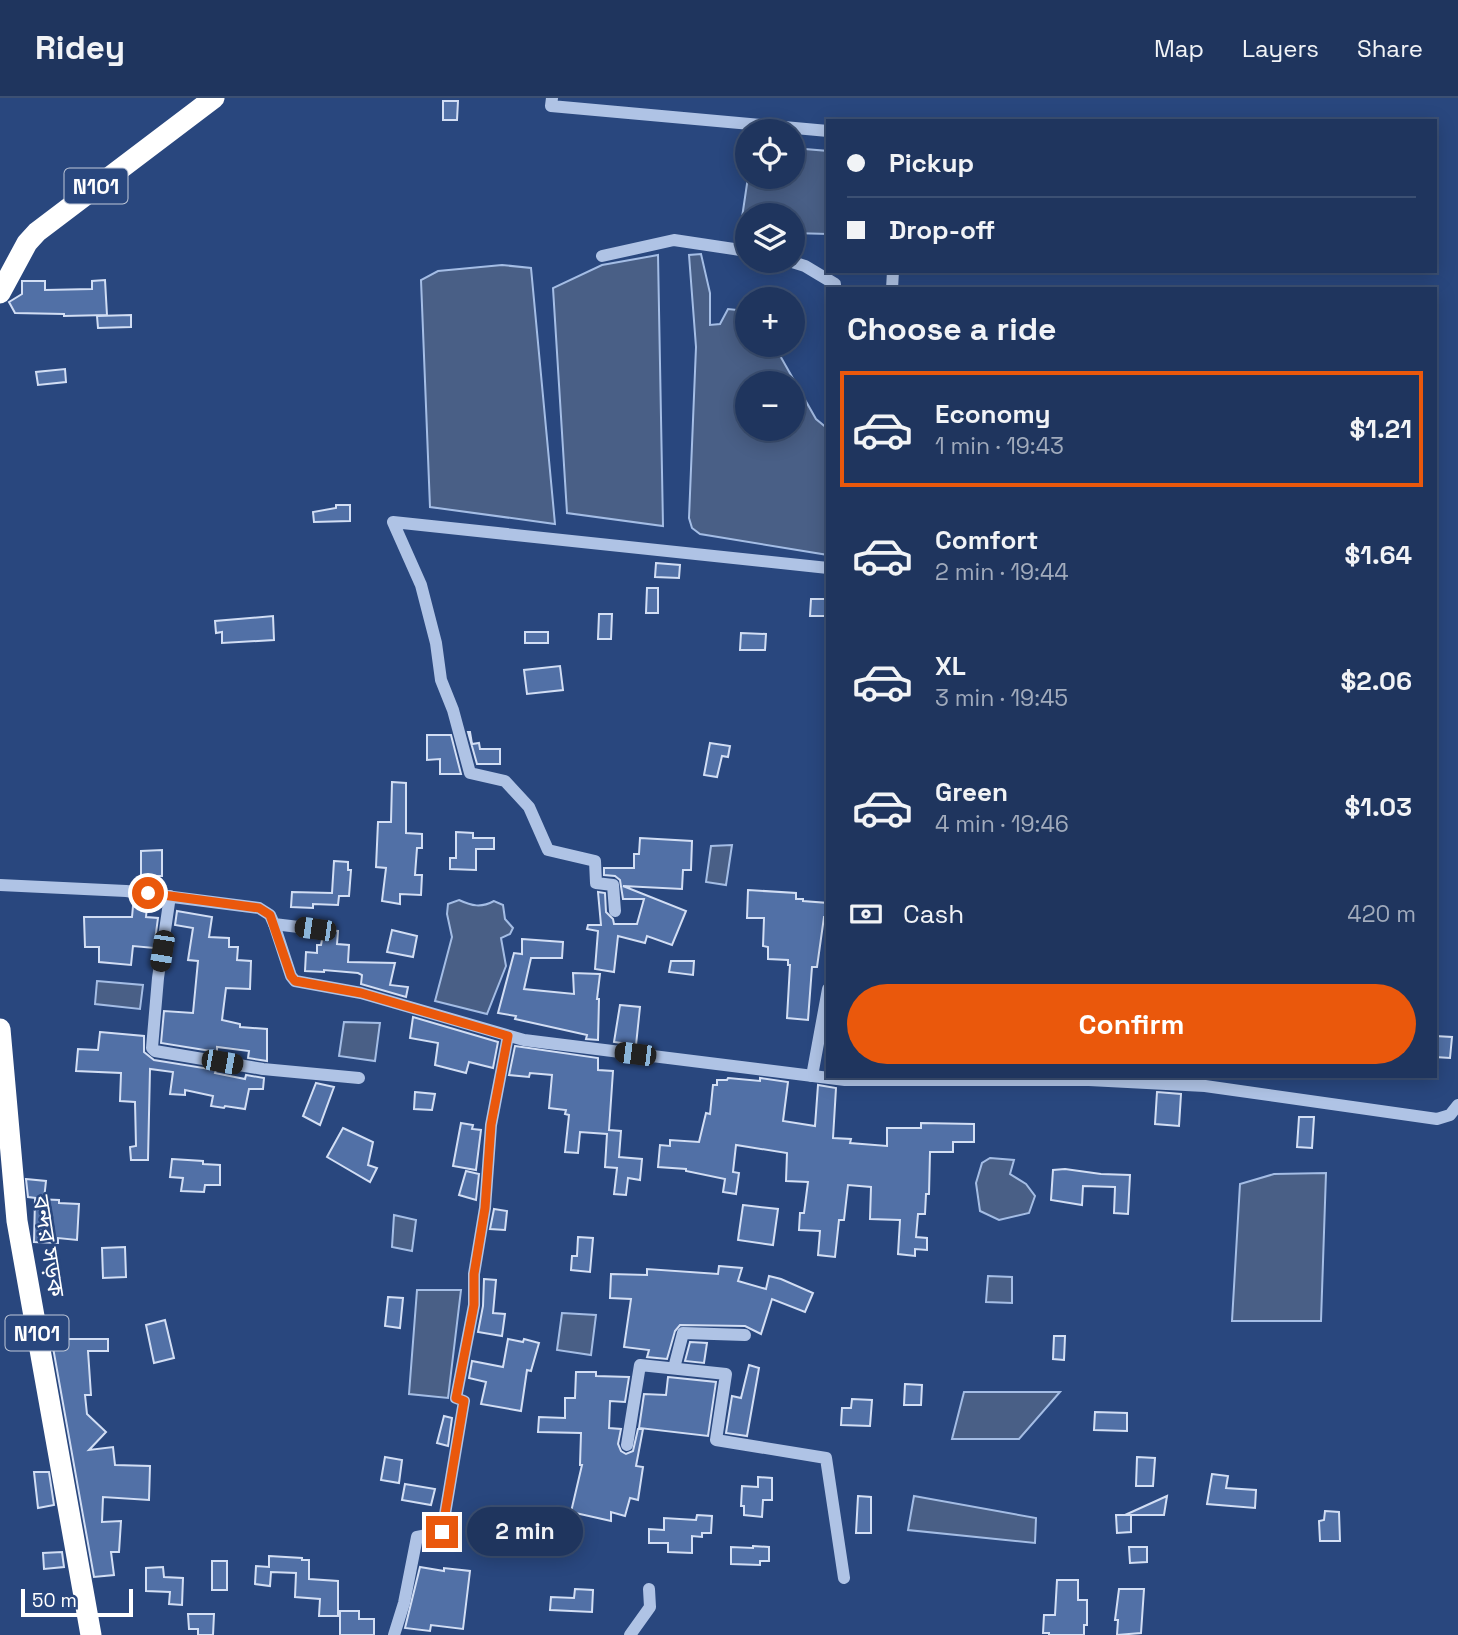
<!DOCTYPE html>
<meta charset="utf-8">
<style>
body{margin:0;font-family:"Space Grotesk","Noto Sans Bengali",sans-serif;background:#273d64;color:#f1f3f6;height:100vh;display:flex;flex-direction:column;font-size:26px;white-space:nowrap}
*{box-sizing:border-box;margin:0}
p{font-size:23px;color:#a1abbc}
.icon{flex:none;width:38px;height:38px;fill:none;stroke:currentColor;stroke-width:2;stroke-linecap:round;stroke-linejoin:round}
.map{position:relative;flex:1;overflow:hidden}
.drawer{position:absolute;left:826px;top:189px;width:611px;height:791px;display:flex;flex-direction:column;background:#1f355e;border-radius:0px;box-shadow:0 4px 18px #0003,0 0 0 2px #3c5073}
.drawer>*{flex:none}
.guide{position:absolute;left:826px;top:21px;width:611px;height:154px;border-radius:0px;box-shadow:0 4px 18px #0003,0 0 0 2px #3c5073;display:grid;align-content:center;height:154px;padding:0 21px;background:#1f355e}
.tools{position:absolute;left:735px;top:21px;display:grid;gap:14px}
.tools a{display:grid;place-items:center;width:70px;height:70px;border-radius:50%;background:#1f355e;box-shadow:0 4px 18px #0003,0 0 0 2px #3c5073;font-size:35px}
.scale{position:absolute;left:21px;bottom:18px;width:112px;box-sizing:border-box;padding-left:7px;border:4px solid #fff;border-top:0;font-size:19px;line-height:24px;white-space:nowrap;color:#fff;-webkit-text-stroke:5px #29477e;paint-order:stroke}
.end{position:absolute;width:32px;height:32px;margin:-16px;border:9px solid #ea580c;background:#fff;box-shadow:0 0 0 4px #fff}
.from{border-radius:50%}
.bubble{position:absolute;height:49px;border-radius:24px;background:#1f355e;box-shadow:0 4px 18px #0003,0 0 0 2px #3c5073;font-size:23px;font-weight:600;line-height:49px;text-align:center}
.car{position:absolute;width:21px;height:42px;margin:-21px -10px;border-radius:9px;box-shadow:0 0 5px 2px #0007;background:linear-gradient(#222 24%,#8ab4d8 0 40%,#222 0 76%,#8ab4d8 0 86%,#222 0)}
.guide b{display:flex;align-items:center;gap:24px;height:66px;font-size:26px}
.guide b+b{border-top:2px solid #3c5073}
.guide i{width:18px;height:18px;background:#f1f3f6}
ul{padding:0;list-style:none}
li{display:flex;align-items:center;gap:21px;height:116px;margin:0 14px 10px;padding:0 7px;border:4px solid transparent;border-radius:0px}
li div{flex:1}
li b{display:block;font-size:26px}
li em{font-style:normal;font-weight:600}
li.on{border-color:#ea580c}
li>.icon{width:63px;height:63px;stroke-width:1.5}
h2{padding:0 21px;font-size:32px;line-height:84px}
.pay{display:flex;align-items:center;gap:18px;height:77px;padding:0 21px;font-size:26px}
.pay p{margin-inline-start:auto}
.primary-button{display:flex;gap:14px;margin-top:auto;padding:14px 21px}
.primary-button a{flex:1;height:80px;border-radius:42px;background:#ea580c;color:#fff;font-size:28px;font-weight:600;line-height:80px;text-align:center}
header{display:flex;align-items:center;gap:42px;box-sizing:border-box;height:98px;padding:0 35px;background:#1f355e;border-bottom:2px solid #3c5073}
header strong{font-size:33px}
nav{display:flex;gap:38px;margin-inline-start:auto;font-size:24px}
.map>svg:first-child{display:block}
.water{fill:#495f86;stroke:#a4bde5;stroke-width:2;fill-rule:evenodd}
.building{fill:#5170a6;stroke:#d2def4;stroke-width:2}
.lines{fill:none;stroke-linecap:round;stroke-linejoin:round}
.minor{stroke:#afc3e5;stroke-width:12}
.highway{stroke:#fff;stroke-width:21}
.route{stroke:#ea580c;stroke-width:9}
.labels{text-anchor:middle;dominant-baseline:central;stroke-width:5;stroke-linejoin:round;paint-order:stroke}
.shield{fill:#29477e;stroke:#bfc8d8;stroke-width:2}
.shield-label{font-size:21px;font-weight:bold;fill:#fff}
.street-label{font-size:23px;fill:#fff;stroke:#29477e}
</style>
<header>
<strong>Ridey</strong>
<nav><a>Map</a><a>Layers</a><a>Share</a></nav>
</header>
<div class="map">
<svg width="1458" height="1537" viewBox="0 0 1458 1537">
<rect width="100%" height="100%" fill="#29477e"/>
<g class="water">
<polygon points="793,50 828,53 828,136 793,135 793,117 747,117 747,133 740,133 748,79 793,79"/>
<path d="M701 156 710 195V227L720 226 728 211 737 212 747 207V247H774L816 321 828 331V457L700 436 692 430 689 420 696 249 689 157ZM747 285H793V331H747Z"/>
<polygon points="658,157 663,428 567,415 553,190 602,167"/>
<polygon points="502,167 531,170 555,426 430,409 421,182 438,173"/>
<polygon points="732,747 726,787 706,784 711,748"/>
<path d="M459 802C472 808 481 810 494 803L503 807 505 821 513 830 510 836 501 840 506 868 487 916 435 903 452 839 447 816 448 806Z"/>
<polygon points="97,883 143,887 140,911 95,906"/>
<polygon points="344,924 380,925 375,963 339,958"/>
<polygon points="990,1060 1014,1062 1010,1076 1026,1086 1035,1098 1029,1115 999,1122 980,1113 976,1085 982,1065"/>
<polygon points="1326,1075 1321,1223 1232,1223 1240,1086 1274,1076"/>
<polygon points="394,1117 416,1122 412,1153 392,1149"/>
<polygon points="988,1178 1012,1179 1012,1205 986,1204"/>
<polygon points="417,1192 461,1192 448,1300 409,1296"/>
<polygon points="562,1215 596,1217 591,1257 557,1252"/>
<polygon points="964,1294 1060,1294 1019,1341 952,1341"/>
<polygon points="914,1398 1036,1420 1035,1445 908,1432"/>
</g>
<g class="building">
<polygon points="443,3 458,3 457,22 443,22"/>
<polygon points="105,182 107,217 64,218 64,216 15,215 9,204 22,196 22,183 45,183 45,192 92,191 92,183"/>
<polygon points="131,217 131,229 98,230 97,218"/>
<polygon points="65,271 66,284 38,287 36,274"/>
<polygon points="336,407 350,407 350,423 314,424 313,414 336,410"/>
<polygon points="656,465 680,467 679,480 655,479"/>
<polygon points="647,490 658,490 658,515 646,515"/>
<polygon points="811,501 828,501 828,518 810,518"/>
<polygon points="599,516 612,516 611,541 598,541"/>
<polygon points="273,518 274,542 222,545 222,534 216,535 215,523"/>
<rect x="525" y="534" width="23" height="11"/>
<polygon points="741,535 766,536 765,552 740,552"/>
<polygon points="560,568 563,592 527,596 524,572"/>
<polygon points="468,634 470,634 472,646 479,645 480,651 500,651 500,666 477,666"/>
<polygon points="427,637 451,637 461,676 440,676 440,661 427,662"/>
<polygon points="710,645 730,648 728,659 722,658 717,679 704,677"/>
<polygon points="392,684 406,685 406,735 422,736 422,750 417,750 415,777 422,777 421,797 400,796 400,806 382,803 386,770 376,769 378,724 391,724"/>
<polygon points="456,734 473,735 473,740 494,740 494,751 476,751 476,772 450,771 450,760 456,760"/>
<polygon points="640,740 692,743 691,772 683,772 682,791 623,788 686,813 672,847 647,838 645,845 618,838 614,874 595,871 598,833 587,831 588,827 601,827 598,794 605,795 606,814 613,821 614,826 637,826 644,801 623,801 620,782 615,778 604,777 604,770 634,770 634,756 639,756"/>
<polygon points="162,752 162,778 141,778 141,753"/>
<polygon points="334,763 348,764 348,772 351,772 349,798 339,798 338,807 313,806 313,810 291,809 292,794 332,795"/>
<polygon points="748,792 796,795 796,801 803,801 803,803 828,805 828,819 824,819 817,869 812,869 808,922 787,920 790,867 788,867 788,862 768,861 768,849 763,848 764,820 747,820"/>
<polygon points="133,808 147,809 146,819 158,820 154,850 133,848 131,867 99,864 99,849 85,849 84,819 132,819"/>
<polygon points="177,813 212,819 209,839 229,840 229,849 238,849 237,862 251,863 250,891 226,890 222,922 240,926 240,929 267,931 267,963 248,960 249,953 217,949 217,954 161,945 164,913 193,915 198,863 188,862 193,830 175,827"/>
<polygon points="324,832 338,833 337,846 349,847 348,864 395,865 390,887 408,889 406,899 361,886 362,877 358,875 324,872 324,874 305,873 306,854 317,855 317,847 321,847"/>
<polygon points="392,832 417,838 413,859 387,854"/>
<polygon points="522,841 563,844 562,860 531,860 524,891 574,896 573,875 600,876 597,901 599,901 598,942 586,941 587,937 515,921 516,918 498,915 514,855 522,856"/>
<polygon points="671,863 694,863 693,877 669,874"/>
<polygon points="620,907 640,909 636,947 614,944"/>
<polygon points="413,919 498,944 493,970 469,964 466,975 435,967 438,945 410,940"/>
<polygon points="100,934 144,938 144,954 154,962 216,972 215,975 245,981 246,977 264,980 263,991 249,991 245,1011 225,1008 224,1010 211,1008 213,998 185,992 185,997 170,996 173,974 150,971 148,1062 131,1062 130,1049 136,1048 135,1004 120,1003 121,975 76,973 78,951 98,952"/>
<polygon points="1435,938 1452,939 1450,960 1435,959"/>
<polygon points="515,948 598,960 598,972 613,973 609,1032 621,1033 619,1059 642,1061 640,1082 628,1080 626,1097 614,1096 617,1070 605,1069 607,1036 580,1034 578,1055 565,1054 569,1017 565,1016 566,1012 549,1010 552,977 530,975 529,979 509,977"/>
<polygon points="728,980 760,983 760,980 788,984 783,1023 815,1028 818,987 836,990 833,1040 851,1041 850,1045 887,1048 887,1030 921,1030 921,1025 974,1026 974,1044 953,1044 953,1054 930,1054 929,1096 926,1096 925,1116 918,1116 916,1139 927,1140 927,1152 915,1151 915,1158 898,1156 900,1122 870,1121 871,1089 848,1087 844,1122 839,1122 835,1159 818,1157 820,1133 799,1132 800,1115 804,1115 808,1084 786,1083 787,1055 736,1047 733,1074 739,1075 736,1096 723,1094 725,1081 686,1073 686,1071 658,1069 660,1047 670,1048 670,1042 699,1044 706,1015 710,1016 713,987 717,987 717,982 727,982"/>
<polygon points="316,985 334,989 320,1027 303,1018"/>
<polygon points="415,994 435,996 432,1012 414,1011"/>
<polygon points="1157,994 1181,996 1179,1028 1155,1026"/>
<polygon points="1299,1019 1314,1019 1312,1050 1297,1049"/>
<polygon points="461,1025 473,1027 472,1031 481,1032 476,1072 453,1068"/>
<polygon points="343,1030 373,1044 368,1067 377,1070 370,1084 327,1059"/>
<polygon points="172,1061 203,1063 203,1066 220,1067 220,1087 205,1087 204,1094 181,1093 183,1080 170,1079"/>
<polygon points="1065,1071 1101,1076 1130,1077 1128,1116 1114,1115 1115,1089 1083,1088 1082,1107 1051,1102 1053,1072"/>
<polygon points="466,1073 479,1076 476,1102 459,1097"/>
<polygon points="26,1081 46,1083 44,1101 28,1099"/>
<polygon points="35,1101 59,1102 59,1105 79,1106 77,1142 58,1140 58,1145 34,1144"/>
<polygon points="743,1107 778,1111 773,1147 738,1142"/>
<polygon points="494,1111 507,1113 505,1132 490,1131"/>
<polygon points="578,1139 593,1140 590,1174 571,1172 572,1158 577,1158"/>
<polygon points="125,1149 126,1179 103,1180 102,1150"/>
<polygon points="719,1168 742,1170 738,1183 766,1191 769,1178 781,1181 813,1195 805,1214 772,1201 761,1236 745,1228 680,1227 675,1233 667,1261 647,1259 649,1252 624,1249 631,1201 610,1200 611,1176 647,1177 647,1171 718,1176"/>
<polygon points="484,1181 496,1182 493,1215 505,1216 502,1238 478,1234 483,1208"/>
<polygon points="388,1199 403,1200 400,1230 385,1228"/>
<polygon points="165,1222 174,1260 154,1265 146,1227"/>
<polygon points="1054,1238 1065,1238 1064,1262 1053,1261"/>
<polygon points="64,1241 108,1241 108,1253 88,1253 91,1297 85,1297 87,1316 106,1334 89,1352 113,1349 115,1367 150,1368 149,1402 103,1399 102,1424 121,1423 119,1454 111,1454 114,1477 94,1479 52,1244 64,1243"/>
<polygon points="508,1241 523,1244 524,1241 539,1245 531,1273 527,1272 521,1313 481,1306 486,1284 469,1280 472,1263 503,1269"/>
<polygon points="690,1244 707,1245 704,1265 685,1263"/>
<polygon points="749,1267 759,1270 747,1338 726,1335 732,1298 741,1300"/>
<polygon points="576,1274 596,1274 596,1278 629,1279 625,1304 610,1303 609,1330 621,1331 618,1346 621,1353 626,1356 633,1353 638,1331 643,1331 636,1368 643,1369 638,1402 630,1400 625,1418 611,1414 611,1423 571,1414 582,1367 580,1367 581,1335 538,1334 539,1319 565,1320 565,1300 575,1300"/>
<polygon points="668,1279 716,1284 708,1338 639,1330 644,1296 666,1297"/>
<polygon points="905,1286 922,1287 921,1307 904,1307"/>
<polygon points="852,1301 872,1302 870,1328 841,1327 842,1310 851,1310"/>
<polygon points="1095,1314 1127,1315 1127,1333 1094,1332"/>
<polygon points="444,1318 452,1320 448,1348 437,1345"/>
<polygon points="385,1359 402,1362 399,1385 381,1382"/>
<polygon points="1137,1359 1155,1360 1153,1388 1136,1388"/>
<polygon points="34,1374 49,1374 54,1407 38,1410"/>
<polygon points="1212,1376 1228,1378 1226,1390 1256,1392 1255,1410 1207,1406"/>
<polygon points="758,1379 772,1380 772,1402 763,1402 762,1419 744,1417 744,1408 741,1408 742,1388 758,1389"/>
<polygon points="405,1386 435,1391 431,1407 402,1402"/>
<polygon points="858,1398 871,1399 871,1435 856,1435"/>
<polygon points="1167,1398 1164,1417 1131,1417 1131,1434 1117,1435 1116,1417 1130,1417 1125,1417"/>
<polygon points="1325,1413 1339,1414 1340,1443 1320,1443 1319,1423 1324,1422"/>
<polygon points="697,1417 712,1418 711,1435 702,1435 702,1439 692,1438 692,1455 668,1454 668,1445 649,1445 649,1431 664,1432 664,1420 696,1422"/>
<polygon points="753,1448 769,1449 769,1463 760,1463 760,1467 731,1466 731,1449 753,1450"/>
<polygon points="1129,1449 1147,1449 1147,1464 1130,1465"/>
<polygon points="62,1454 64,1469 44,1471 43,1455"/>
<polygon points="269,1458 302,1460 302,1462 309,1462 309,1481 338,1483 338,1518 319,1518 320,1501 295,1499 296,1475 271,1474 270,1488 255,1486 256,1468 269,1469"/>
<rect x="212" y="1463" width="15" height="29"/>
<polygon points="163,1469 164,1479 183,1480 182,1507 169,1506 170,1494 146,1493 146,1470"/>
<polygon points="420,1469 444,1473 444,1470 470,1473 463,1531 431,1527 430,1533 405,1530"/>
<polygon points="1057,1482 1078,1482 1078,1502 1087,1502 1087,1527 1084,1527 1084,1537 1049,1537 1049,1535 1043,1535 1044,1517 1055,1517"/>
<polygon points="575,1491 593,1492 592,1514 550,1512 551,1499 574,1500"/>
<polygon points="1119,1491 1144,1491 1141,1535 1117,1537 1118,1522 1115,1522"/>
<polygon points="340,1513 359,1513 359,1521 374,1521 374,1537 340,1537"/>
<polygon points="188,1516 214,1516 213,1537 198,1537 198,1531 189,1531"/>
</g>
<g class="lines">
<g class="minor">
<polyline points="552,0 551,8 828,33"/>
<polyline points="602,158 674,142 747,153"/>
<polyline points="789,163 805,168 835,186 835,191"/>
<polyline points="892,191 893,173"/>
<polyline points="0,787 126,793 259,810 270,817 274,826 315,831"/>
<polyline points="170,798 158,880 152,950 155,953 263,971 359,980"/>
<polyline points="615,813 613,787 596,785 595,763 548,752 529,709 505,683 470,675 453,612 441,582 436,545 421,487 393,424 828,470"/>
<polyline points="274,826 291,878 295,883 361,895 524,942 845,982 1089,982 1205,988 1437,1021 1450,1017 1458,1007"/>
<polyline points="812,978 828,891"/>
<polyline points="674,1270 683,1235 745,1237"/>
<polyline points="627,1347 640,1267 726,1276 716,1342 826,1360 844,1480"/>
<polyline points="394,1537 404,1505 417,1439 442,1434 464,1303 456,1300 474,1207 474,1176 485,1110 491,1027 508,938"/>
<polyline points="630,1537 650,1509 649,1491"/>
</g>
<g class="highway">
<polyline points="0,195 27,145 37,134 214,0"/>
<polyline points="0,931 17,1123 91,1537"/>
</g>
</g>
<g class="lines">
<polyline class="route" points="148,795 259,810 270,817 291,878 295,883 361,895 508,938 491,1027 485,1110 474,1176 474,1207 456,1300 464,1303 442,1434"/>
</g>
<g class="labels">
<g class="shield">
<rect x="64.5" y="70.5" width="63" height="35" rx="5"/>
<rect x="5.5" y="1217.5" width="63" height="35" rx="5"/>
</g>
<g class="shield-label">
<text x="96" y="88">N101</text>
<text x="37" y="1235">N101</text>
</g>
<g class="street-label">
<text transform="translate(49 1148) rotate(81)">বন্দর সড়ক</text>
</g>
</g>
</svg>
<div class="tools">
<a><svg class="icon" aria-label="locate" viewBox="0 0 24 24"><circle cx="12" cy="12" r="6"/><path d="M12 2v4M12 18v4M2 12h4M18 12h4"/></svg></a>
<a><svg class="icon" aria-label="layers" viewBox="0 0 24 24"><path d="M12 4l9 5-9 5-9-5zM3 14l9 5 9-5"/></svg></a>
<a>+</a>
<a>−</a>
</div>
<div class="scale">50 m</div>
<i class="end from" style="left:148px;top:795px"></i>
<i class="end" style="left:442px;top:1434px"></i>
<div class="bubble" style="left:467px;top:1409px;width:116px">2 min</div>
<i class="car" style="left:315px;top:831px;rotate:278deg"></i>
<i class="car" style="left:162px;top:853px;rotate:189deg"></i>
<i class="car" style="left:635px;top:956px;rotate:277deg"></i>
<i class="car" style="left:222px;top:964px;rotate:100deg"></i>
<div class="guide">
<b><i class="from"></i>Pickup</b>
<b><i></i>Drop-off</b>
</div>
<section class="drawer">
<h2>Choose a ride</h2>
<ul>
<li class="on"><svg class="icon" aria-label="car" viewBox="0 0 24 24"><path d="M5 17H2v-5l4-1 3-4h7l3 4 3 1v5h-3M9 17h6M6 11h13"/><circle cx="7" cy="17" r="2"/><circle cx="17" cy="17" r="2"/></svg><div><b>Economy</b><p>1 min · 19:43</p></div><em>$1.21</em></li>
<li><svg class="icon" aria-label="car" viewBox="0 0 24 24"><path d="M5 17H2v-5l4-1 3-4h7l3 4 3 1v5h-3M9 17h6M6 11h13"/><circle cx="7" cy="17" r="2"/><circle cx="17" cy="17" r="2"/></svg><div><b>Comfort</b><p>2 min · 19:44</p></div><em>$1.64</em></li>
<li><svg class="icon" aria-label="car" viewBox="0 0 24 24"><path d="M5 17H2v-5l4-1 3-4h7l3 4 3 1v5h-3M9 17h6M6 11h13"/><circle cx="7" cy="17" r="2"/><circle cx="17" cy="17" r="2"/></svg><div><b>XL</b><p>3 min · 19:45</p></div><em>$2.06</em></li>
<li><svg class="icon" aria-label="car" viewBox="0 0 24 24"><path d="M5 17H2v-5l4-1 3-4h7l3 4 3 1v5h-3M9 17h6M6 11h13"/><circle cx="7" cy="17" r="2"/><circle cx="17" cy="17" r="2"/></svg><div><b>Green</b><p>4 min · 19:46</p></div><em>$1.03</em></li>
</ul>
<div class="pay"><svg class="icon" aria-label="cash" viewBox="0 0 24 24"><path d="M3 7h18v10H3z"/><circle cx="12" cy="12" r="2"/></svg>Cash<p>420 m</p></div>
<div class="primary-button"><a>Confirm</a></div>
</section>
</div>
